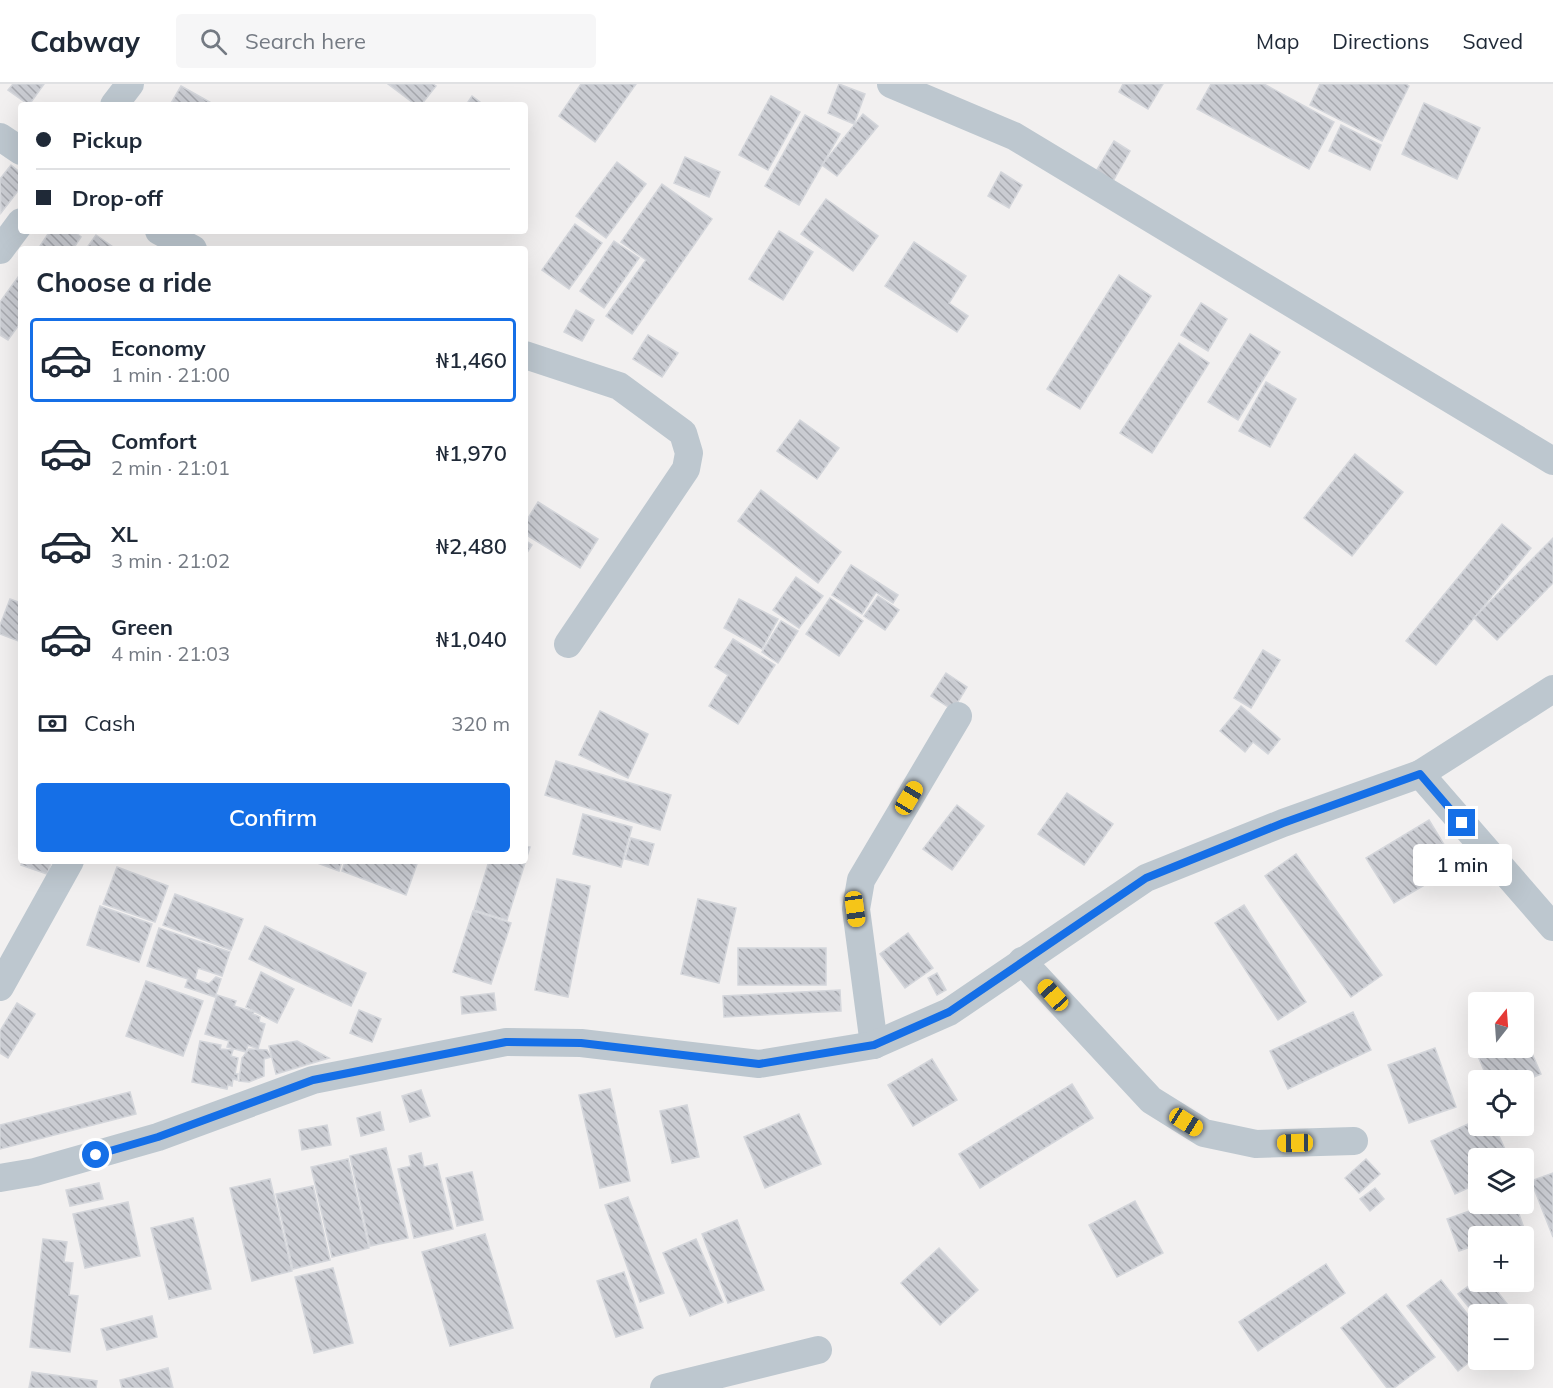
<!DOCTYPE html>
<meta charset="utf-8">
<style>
body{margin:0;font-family:Mulish,sans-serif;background:#f6f6f7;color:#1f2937;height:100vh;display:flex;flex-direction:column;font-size:22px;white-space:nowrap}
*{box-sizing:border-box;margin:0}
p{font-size:20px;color:#747a83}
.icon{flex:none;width:33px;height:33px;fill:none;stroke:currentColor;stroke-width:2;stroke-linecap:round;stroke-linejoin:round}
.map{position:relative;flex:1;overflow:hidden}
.side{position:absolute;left:18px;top:162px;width:510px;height:618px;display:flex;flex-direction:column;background:#fff;border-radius:6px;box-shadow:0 6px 24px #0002}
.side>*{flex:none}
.hud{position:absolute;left:18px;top:18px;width:510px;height:132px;border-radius:6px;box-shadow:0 6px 24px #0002;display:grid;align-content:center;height:132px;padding:0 18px;background:#fff}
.needle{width:39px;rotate:17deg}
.tools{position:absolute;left:1468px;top:908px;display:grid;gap:12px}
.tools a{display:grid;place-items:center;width:66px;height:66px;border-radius:6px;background:#fff;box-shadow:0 6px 24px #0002;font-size:30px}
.end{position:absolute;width:27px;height:27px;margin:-14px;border:8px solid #156fe7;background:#fff;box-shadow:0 0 0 3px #fff}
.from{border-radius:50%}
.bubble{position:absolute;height:42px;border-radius:6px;background:#fff;box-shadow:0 6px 24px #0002;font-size:20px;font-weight:600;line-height:42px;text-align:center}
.car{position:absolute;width:18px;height:36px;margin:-18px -9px;border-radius:8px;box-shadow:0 0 4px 2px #0007;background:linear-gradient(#f5c518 24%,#345 0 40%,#f5c518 0 76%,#345 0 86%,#f5c518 0)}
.hud b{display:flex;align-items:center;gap:21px;height:57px;font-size:22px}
.hud b+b{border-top:2px solid #e0e1e3}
.hud i{width:15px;height:15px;background:#1f2937}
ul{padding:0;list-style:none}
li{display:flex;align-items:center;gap:18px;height:84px;margin:0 12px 9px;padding:0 6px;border:3px solid transparent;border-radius:6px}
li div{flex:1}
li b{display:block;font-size:22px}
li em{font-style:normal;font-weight:600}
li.current{border-color:#156fe7}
li>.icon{width:54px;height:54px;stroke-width:1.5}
h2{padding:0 18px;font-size:27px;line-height:72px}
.pay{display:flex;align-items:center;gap:15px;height:66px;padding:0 18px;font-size:22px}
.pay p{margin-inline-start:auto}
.cta{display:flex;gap:12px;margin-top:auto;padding:12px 18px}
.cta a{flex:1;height:69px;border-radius:6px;background:#156fe7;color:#fff;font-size:24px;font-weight:600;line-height:69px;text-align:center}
header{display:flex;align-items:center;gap:36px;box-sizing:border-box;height:84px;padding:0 30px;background:#fff;border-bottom:2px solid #e0e1e3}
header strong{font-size:28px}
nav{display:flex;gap:33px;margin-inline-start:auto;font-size:21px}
.search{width:420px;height:54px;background:#f6f6f7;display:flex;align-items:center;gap:15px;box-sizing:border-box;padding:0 21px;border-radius:6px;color:#747a83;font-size:22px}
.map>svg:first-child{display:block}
.building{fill:url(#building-back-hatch);stroke:#d4d6db;stroke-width:1.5}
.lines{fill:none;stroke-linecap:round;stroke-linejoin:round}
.street{stroke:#bdc7cf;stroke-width:28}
.route{stroke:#156fe7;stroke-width:8}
</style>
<header>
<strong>Cabway</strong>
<div class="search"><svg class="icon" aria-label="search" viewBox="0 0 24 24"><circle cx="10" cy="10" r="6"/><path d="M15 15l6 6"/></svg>Search here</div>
<nav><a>Map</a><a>Directions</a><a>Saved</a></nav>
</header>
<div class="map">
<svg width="1553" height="1304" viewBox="0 0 1553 1304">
<defs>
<pattern id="building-back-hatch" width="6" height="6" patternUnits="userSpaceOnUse" patternTransform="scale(1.5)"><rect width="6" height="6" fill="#caccd2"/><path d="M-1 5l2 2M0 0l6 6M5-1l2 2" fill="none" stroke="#a6a8ae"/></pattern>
</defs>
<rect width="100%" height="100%" fill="#f2f0f0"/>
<g class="building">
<polygon points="13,0 44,0 29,21 8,6"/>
<polygon points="388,0 433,0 436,2 421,21 416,21"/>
<polygon points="581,0 636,0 595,58 559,32"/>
<polygon points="839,0 865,10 854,40 828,29"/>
<polygon points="1123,0 1163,0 1148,25 1119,8"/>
<polygon points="1211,0 1264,0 1334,38 1309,85 1197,25"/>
<polygon points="1320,0 1406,0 1409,2 1382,57 1310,21"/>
<polygon points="181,2 215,21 170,21"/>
<polygon points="472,12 484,21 466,21"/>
<polygon points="771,12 800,28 768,86 739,71"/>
<polygon points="1424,19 1480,44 1457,95 1402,70"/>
<polygon points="863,30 878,42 837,92 822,81"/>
<polygon points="805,31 840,50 799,121 765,102"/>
<polygon points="1341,41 1381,61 1370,86 1329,67"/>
<polygon points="1114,57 1130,67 1112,99 1095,89"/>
<polygon points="685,73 720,88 709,113 674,99"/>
<polygon points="617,78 646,100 606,154 576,132"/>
<polygon points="11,81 21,89 21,103 1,129 0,95"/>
<polygon points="1001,88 1022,101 1009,124 988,112"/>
<polygon points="662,100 712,135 632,250 606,232 646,176 621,158"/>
<polygon points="826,115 878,152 853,187 801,150"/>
<polygon points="575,140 602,159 569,205 542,186"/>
<polygon points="50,147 74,147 81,153 73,165 38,165"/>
<polygon points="779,147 813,168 783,216 749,195"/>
<polygon points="96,151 116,165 86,165"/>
<polygon points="614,157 639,174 604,224 580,207"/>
<polygon points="914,158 966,192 949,219 968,232 957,248 885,202"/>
<polygon points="21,189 21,238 8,256 0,251 0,218"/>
<polygon points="1119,191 1151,212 1080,325 1047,305"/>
<polygon points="1201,219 1227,235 1208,267 1181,251"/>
<polygon points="576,226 594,236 582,257 564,248"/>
<polygon points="1250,250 1280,268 1238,336 1208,318"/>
<polygon points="648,251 678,269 662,293 633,275"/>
<polygon points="1179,259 1209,279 1152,369 1120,349"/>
<polygon points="1266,298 1296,315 1270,363 1239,347"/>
<polygon points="800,336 839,364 817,395 777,367"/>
<polygon points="1355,370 1403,408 1352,472 1304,434"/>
<polygon points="761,406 841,468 818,499 738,437"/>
<polygon points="538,418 598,455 580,484 525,450 525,439"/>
<polygon points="1502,440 1531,464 1436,581 1406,557"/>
<polygon points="1553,454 1553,499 1497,556 1474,534"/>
<polygon points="525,456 532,461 525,472"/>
<polygon points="851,481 898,511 893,519 876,508 862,530 832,511"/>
<polygon points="796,493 823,512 799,544 773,526"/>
<polygon points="878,512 899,526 885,546 864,532"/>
<polygon points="830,514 863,537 839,572 806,550"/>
<polygon points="10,515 21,519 21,558 0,550 0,541"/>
<polygon points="739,515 778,535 762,565 724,544"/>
<polygon points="781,537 798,547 778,579 762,568"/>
<polygon points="733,555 775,581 738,640 709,622 728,591 715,583"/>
<polygon points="1263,566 1280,576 1251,624 1234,614"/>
<polygon points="946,589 967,603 953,626 931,612"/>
<polygon points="1241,622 1280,655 1268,670 1253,658 1245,668 1220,647"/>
<polygon points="600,627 648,650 628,694 579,671"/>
<polygon points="556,677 671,711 660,746 545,711"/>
<polygon points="1067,709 1113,740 1084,781 1038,750"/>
<polygon points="957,721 984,742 952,786 923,765"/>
<polygon points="583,730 632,743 621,783 573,770"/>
<polygon points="1429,736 1457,782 1394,819 1366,774"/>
<polygon points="631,754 654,760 648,781 625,775"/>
<polygon points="525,762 530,763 507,836 474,826 489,777 525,777"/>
<polygon points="1296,770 1382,891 1351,913 1265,792"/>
<polygon points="23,777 52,777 47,790 21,781"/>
<polygon points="312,777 342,777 339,787"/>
<polygon points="345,777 418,777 406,811 342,787"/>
<polygon points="117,783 168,802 155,838 103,820"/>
<polygon points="557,795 590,802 568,913 535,906"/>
<polygon points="175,810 243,835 231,866 163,841"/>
<polygon points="698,815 736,824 719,899 681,890"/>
<polygon points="1244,821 1306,918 1278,936 1215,839"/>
<polygon points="100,822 152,840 139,878 87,861"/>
<polygon points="473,827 511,839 491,900 453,888"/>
<polygon points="265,842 366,889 351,922 249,875"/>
<polygon points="159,844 230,868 222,892 198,884 195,895 209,900 216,893 221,895 215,913 185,903 188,895 147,882"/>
<polygon points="908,849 933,884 905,904 880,870"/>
<rect x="738" y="864" width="88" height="37"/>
<polygon points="261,888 294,905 277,939 246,923"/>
<polygon points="937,889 946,906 937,911 928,894"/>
<polygon points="146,897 203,917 183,972 126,952"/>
<polygon points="840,906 841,927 724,933 723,912"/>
<polygon points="494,909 496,926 462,930 461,913"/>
<polygon points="217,911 236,917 234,922 254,928 253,930 260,933 259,938 265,940 258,965 248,961 246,968 227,963 229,957 205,950"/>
<polygon points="17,919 35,930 8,974 0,969 0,947"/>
<polygon points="359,926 381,935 372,958 350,949"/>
<polygon points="1353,928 1371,966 1288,1005 1270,967"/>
<polygon points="1524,951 1541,990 1524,997 1488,996 1473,960 1479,957 1479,963 1524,963"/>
<polygon points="200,957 221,961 220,965 233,966 231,972 238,974 235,990 238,990 237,996 233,995 232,1002 228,1001 227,1005 192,998"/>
<polygon points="297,957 329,974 276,990 269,962"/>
<polygon points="1435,964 1456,1023 1409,1039 1388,981"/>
<polygon points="249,965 267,966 271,973 264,975 264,992 249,998 239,997 242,974"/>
<polygon points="932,975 957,1016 913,1042 888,1001"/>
<polygon points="1072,1000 1093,1034 980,1104 959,1070"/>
<polygon points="610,1005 630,1097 600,1104 579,1011"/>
<polygon points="421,1006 430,1032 410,1038 402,1012"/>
<polygon points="130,1008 136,1030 0,1065 0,1041"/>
<polygon points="687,1021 699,1073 672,1079 660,1027"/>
<polygon points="380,1028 384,1046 361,1052 357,1034"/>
<polygon points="799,1030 821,1080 765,1104 744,1053"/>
<polygon points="1479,1035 1479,1041 1494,1041 1509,1074 1479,1074 1479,1099 1455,1110 1431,1057"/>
<polygon points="327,1041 331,1061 302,1066 299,1046"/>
<polygon points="386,1064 408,1154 370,1162 350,1072"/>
<polygon points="421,1069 424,1083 437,1080 453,1145 414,1154 398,1085 411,1082 409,1072"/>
<polygon points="348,1075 369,1164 332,1173 311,1083"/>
<polygon points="1366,1075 1380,1090 1359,1109 1345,1094"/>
<polygon points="472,1088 483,1136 457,1142 446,1094"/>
<polygon points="1553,1089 1553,1153 1531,1097"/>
<polygon points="270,1095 292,1187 252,1197 230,1104"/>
<polygon points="99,1099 103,1115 70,1122 66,1106"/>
<polygon points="313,1102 330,1176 293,1185 276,1110"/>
<polygon points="1375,1104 1384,1115 1370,1127 1360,1115"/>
<polygon points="628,1113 664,1209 640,1218 605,1121"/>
<polygon points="1135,1117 1163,1169 1117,1193 1089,1141"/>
<polygon points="128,1118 140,1172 85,1184 73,1130"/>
<polygon points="1492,1119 1515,1119 1524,1144 1501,1152 1479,1152 1479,1160 1459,1167 1447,1135"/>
<polygon points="193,1134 211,1205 169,1215 151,1144"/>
<polygon points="737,1136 764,1206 728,1219 702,1150"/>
<polygon points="485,1150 513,1244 450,1262 422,1168"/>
<polygon points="43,1155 67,1158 64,1178 73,1179 69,1211 78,1212 70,1268 30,1263"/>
<polygon points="696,1155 723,1218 690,1232 663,1169"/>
<polygon points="939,1164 978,1206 940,1241 901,1199"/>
<polygon points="1326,1180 1345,1209 1258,1267 1239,1238"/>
<polygon points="333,1184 353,1259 314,1269 295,1193"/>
<polygon points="624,1188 643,1244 616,1253 597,1197"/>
<polygon points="1479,1194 1479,1197 1489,1197 1515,1230 1479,1230 1479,1236 1458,1210"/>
<polygon points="1441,1196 1479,1245 1479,1270 1458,1287 1407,1222"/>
<polygon points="1386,1210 1435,1273 1394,1304 1387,1304 1341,1244"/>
<polygon points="152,1232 157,1253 107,1266 101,1245"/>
<polygon points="168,1284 173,1304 122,1304 120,1296"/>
<polygon points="32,1288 97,1297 96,1304 29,1304"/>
</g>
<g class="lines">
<g class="street">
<polyline points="891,0 1014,52 1553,377"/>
<polyline points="114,21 130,0"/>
<polyline points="0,53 21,67"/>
<polyline points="159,147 193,165"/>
<polyline points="0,166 21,138"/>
<polyline points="525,271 619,302 683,349 689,369 686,385 568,560"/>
<polyline points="1420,690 1553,843"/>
<polyline points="1022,877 1151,1016 1204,1049 1256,1060 1354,1057"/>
<polyline points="0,903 70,777"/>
<polyline points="874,961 856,825 861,796 958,632"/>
<polyline points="0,1094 35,1088 158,1053 313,996 506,958 581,959 759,980 874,961 949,928 1146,794 1283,739 1420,690 1553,605"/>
<polyline points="664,1304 818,1266"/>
</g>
</g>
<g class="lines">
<polyline class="route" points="96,1071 158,1053 313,996 506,958 581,959 759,980 874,961 949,928 1146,794 1283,739 1420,690 1462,739"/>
</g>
</svg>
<div class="tools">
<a><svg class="needle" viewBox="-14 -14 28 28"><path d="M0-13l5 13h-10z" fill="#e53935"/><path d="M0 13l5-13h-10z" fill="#747a83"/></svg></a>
<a><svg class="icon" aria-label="locate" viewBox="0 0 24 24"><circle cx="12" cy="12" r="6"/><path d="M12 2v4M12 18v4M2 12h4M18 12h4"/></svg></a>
<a><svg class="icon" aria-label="layers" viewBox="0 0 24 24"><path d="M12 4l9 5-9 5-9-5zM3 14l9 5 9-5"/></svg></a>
<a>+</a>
<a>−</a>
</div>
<i class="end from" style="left:96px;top:1071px"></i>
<i class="end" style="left:1462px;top:739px"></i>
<div class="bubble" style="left:1413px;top:760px;width:99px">1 min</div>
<i class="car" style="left:909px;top:714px;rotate:31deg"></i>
<i class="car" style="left:855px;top:825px;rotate:172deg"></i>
<i class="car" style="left:1053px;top:911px;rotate:318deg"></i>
<i class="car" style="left:1186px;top:1038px;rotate:122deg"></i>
<i class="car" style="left:1295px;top:1059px;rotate:269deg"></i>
<div class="hud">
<b><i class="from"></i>Pickup</b>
<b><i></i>Drop-off</b>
</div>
<section class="side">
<h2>Choose a ride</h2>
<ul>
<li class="current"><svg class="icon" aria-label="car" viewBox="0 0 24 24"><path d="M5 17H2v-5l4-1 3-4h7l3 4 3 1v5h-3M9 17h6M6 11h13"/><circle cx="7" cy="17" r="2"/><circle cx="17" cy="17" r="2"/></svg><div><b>Economy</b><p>1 min · 21:00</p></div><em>₦1,460</em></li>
<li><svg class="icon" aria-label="car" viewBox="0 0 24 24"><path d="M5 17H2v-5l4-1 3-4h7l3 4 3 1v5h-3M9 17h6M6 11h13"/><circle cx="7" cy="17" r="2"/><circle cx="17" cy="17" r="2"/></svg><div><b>Comfort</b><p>2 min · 21:01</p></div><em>₦1,970</em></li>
<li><svg class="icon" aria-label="car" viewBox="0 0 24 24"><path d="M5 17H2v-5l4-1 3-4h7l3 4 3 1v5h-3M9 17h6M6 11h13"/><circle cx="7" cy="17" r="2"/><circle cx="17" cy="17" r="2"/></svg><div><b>XL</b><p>3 min · 21:02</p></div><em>₦2,480</em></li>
<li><svg class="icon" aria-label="car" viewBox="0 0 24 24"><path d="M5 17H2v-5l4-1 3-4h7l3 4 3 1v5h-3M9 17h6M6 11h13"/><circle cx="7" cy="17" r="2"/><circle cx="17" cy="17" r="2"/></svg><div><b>Green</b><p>4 min · 21:03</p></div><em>₦1,040</em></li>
</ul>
<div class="pay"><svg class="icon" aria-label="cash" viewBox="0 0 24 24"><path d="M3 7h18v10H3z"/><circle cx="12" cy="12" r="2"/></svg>Cash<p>320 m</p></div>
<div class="cta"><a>Confirm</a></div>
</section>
</div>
